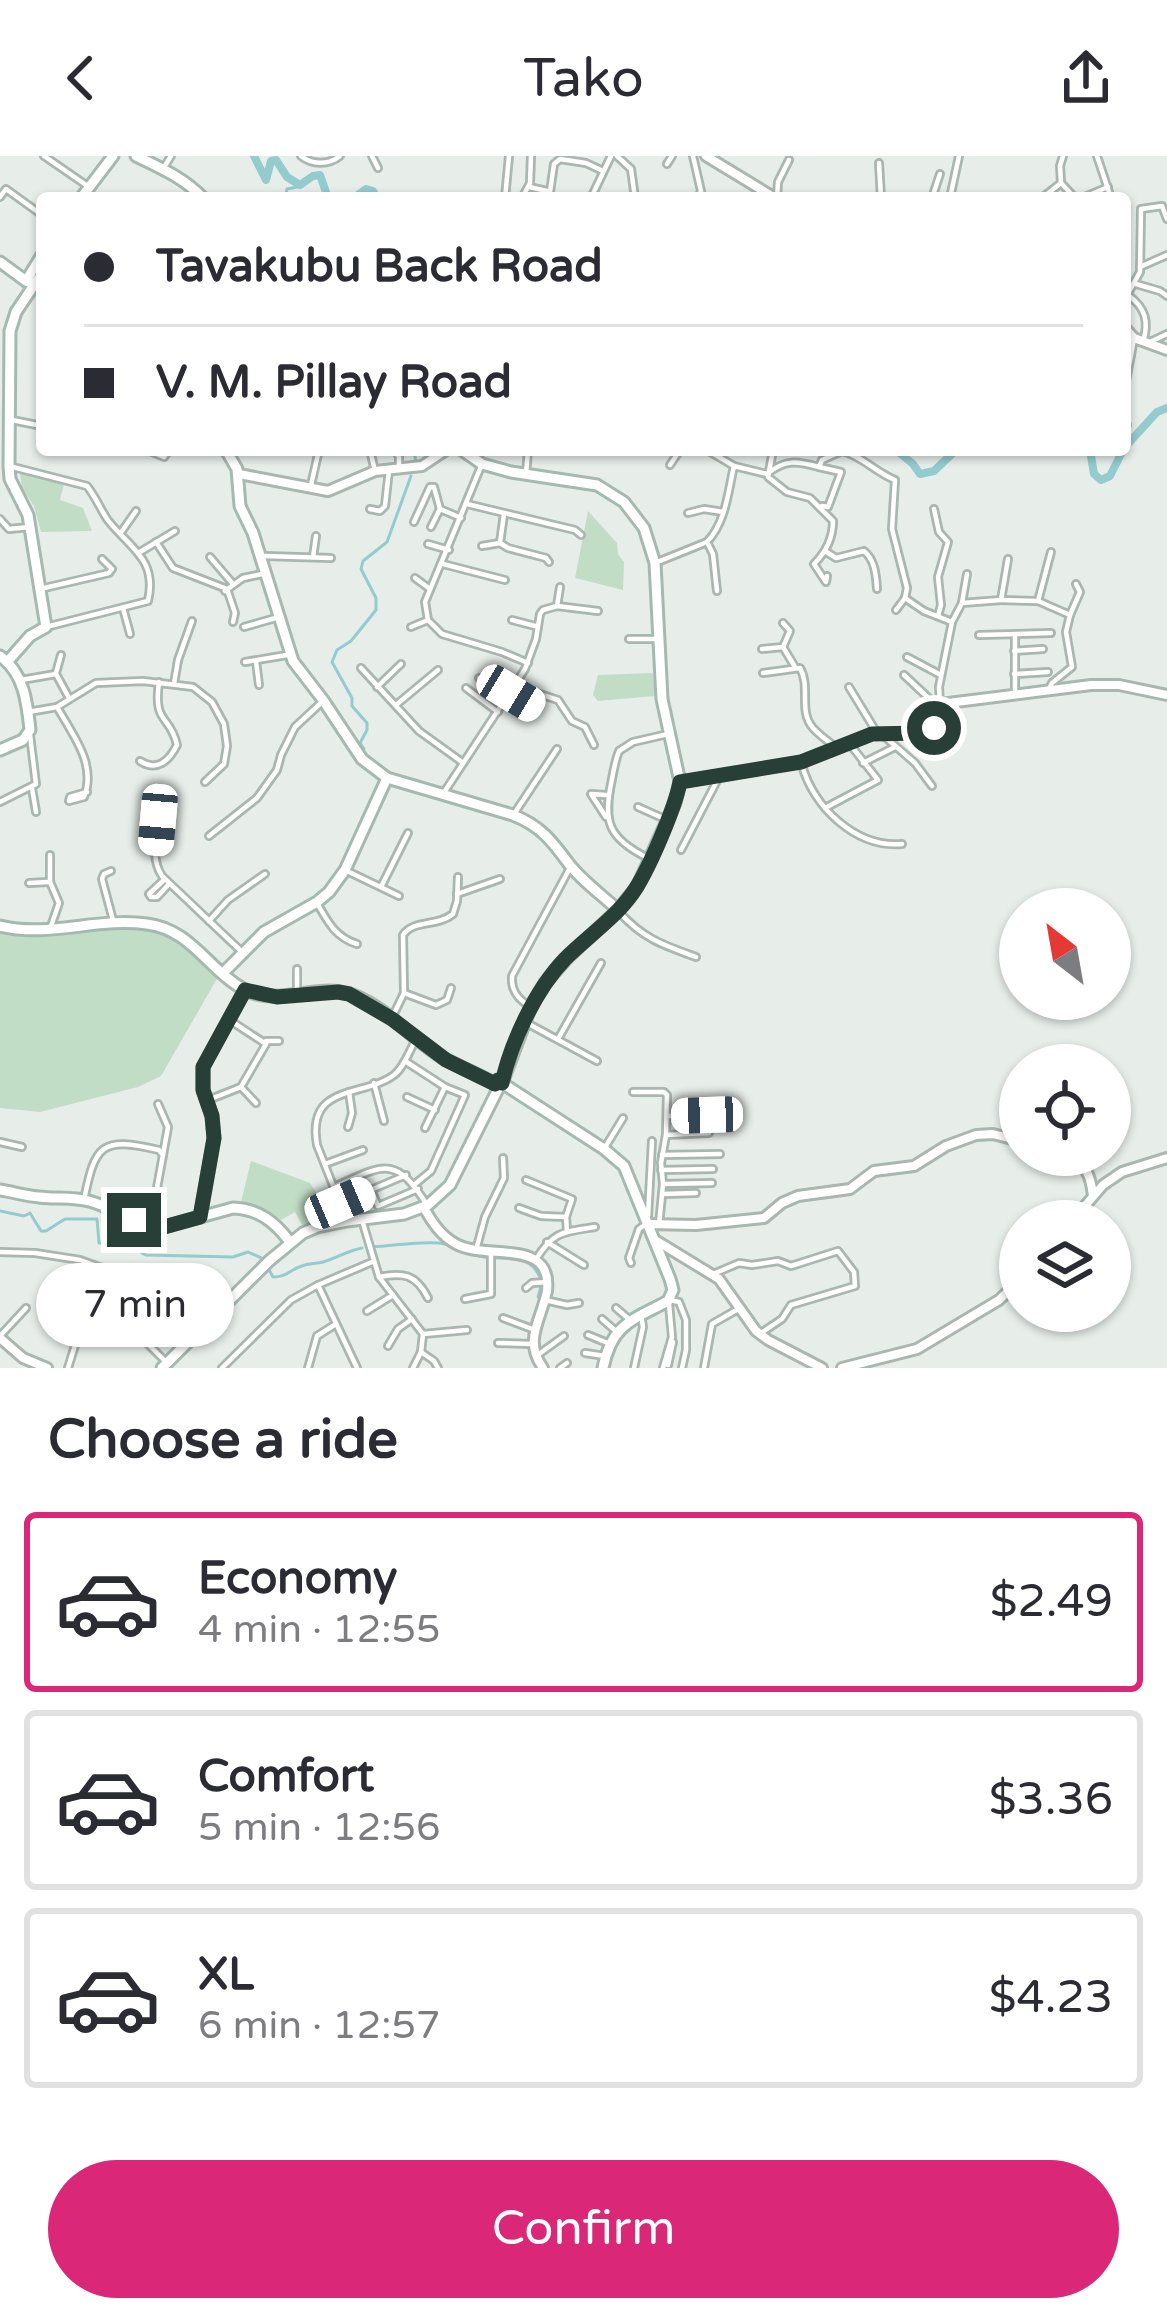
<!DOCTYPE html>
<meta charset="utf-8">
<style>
body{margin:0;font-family:"Varela Round",sans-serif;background:#f2f2f3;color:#2b2b33;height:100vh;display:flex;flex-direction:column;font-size:45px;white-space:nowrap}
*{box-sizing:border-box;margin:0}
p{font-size:39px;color:#7c7c81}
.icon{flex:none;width:66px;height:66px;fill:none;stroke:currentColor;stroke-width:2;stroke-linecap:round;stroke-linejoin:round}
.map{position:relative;height:1212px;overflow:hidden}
.side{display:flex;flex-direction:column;background:#fff;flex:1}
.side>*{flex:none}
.top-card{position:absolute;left:36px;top:36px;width:1095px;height:264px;border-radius:12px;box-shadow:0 3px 9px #0004;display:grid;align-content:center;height:264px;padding:0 48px;background:#fff}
.needle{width:78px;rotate:329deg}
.controls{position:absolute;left:999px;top:732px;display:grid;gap:24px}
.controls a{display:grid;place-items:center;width:132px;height:132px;border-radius:50%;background:#fff;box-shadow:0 3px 9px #0004;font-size:60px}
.end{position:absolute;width:54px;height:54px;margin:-27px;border:15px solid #273f36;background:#fff;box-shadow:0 0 0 6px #fff}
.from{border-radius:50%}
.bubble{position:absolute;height:84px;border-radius:42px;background:#fff;box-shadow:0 3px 9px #0004;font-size:39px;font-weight:600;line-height:84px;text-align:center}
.car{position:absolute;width:36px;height:72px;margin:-36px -18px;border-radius:15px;box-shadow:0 0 9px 3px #0007;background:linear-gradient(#fff 24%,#345 0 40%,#fff 0 76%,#345 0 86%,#fff 0)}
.top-card b{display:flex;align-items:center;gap:42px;height:114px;font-size:45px}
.top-card b+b{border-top:3px solid #e1e1e2}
.top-card i{width:30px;height:30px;background:#2b2b33}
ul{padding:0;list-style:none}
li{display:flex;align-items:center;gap:36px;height:180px;margin:0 24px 18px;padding:0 24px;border:6px solid #e1e1e2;border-radius:12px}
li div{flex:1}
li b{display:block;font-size:45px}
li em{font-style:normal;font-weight:600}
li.active{border-color:#db2777}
li>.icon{width:108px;height:108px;stroke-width:1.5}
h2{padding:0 48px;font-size:54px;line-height:144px}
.action{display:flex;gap:24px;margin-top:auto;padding:24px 48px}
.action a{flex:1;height:138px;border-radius:72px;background:#db2777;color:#fff;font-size:48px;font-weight:600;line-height:138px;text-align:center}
header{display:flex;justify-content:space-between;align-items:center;height:156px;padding:0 48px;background:#fff;font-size:54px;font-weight:600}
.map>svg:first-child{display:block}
.green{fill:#c2ddc6}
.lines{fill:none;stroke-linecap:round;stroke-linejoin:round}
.stream{stroke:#94cbce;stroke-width:3}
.river{stroke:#94cbce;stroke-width:8}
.minor-casing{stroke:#aab6b0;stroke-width:10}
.tertiary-casing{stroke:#aab6b0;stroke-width:14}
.secondary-casing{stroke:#a6b9b0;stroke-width:15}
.minor{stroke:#fff;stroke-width:4.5}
.tertiary{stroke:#fff;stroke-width:8}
.secondary{stroke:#fff;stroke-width:9}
.route{stroke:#273f36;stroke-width:15}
</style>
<header><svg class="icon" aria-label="back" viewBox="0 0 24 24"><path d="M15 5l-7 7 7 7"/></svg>Tako<svg class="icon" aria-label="share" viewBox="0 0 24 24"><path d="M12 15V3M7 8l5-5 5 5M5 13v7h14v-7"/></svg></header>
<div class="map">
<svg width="1167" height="1212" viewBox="0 0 1167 1212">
<rect width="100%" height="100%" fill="#e7eeea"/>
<g class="green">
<polygon points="20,317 64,328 60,344 83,352 92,375 41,376 34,350 22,332"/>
<polygon points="588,355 617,387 618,398 624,406 623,434 575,422"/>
<polygon points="653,517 655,540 598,545 593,539 598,519"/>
<path d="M131 769C180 778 184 787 218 821L161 920 138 931 40 956 0 952V774L26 778Z"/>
<polygon points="251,1005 310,1027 317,1038 318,1063 302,1069 295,1056 281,1064 269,1055 241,1046"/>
</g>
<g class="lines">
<g class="stream">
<polyline points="289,42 286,38 287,33 297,31 297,28"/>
<polyline points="414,294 416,307"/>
<polyline points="364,593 360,587 367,574 367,567 352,550 352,542 332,506 337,494 351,485 376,454 376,442 361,413 363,405 387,386 411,320"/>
<path d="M0 1055 24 1060 30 1057 41 1075H46L65 1063H97L99 1087C107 1088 121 1082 129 1086 136 1089 137 1096 146 1099L233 1101 248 1096 264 1103"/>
<path d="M372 1091C394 1090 418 1085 439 1087 454 1088 469 1099 484 1101 508 1104 531 1096 541 1124"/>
<path d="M268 1112 273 1121C287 1121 289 1114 302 1110 308 1107 316 1108 323 1106 337 1102 347 1095 362 1092"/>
<polyline points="538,1141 542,1127"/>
</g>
<g class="river">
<polyline points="254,0 266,24 271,5 276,4 287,21 300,29 313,20 320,19 328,42"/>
<polyline points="354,42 366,33 373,35 377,42"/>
<polyline points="1125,291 1157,256 1167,252"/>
<polyline points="896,294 913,308 920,318 934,315 956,294"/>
<polyline points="1090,294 1094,318 1101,324 1110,320 1123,294"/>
</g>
<defs>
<g id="minor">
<polyline points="44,0 89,31"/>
<path d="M301 0C312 9 329 9 340 0"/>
<polyline points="372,0 378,12"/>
<polyline points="617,0 631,13 635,42"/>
<polyline points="693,0 701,35 698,42"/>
<polyline points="1097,0 1111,42"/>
<polyline points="879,7 881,42"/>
<polyline points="667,8 672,0"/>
<polyline points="163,13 171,0"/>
<polyline points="1061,27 1075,42"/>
<polyline points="529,31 547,35 554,42"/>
<polyline points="550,36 554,8 560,3 586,7 603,15"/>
<polyline points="0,41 6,33 42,59"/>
<polyline points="505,42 509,0"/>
<polyline points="522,42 530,27 531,0"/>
<polyline points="591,42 611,0"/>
<polyline points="777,42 778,26 789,4"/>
<polyline points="932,42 940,18"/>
<polyline points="950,42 959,0"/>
<polyline points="1042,42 1061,27 1060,10 1063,0"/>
<polyline points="1082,42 1108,31"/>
<polyline points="1140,111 1167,99"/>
<polyline points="1136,128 1160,135 1167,140"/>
<polyline points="1127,139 1140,116 1141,53 1162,50 1167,63"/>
<path d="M1128 139C1146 152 1149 166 1143 186"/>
<polyline points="1150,186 1167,178"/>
<polyline points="1125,202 1131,199 1134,182"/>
<polyline points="1125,230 1131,199"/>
<polyline points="12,264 42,270"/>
<polyline points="1125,264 1127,269"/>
<polyline points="147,294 164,301 169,294"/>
<polyline points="370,294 375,315"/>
<polyline points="396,294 399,301 399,314"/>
<path d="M707 294 734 310 767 318C785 303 797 305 819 311L822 304 842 295C862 300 875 316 895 324L892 373 907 432 905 442"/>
<path d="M773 294 768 321 787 336 810 342 833 365C833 382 825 397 814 408L826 426 827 420"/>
<polyline points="482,308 425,446 428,464 442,478 502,496 528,507"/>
<polyline points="670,309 680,294"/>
<path d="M9 310 87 330C95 340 100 352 107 363 128 391 158 402 148 445L46 471"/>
<polyline points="819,311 841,316 828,351 822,350"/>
<polyline points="526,318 528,294"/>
<polyline points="311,329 319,294"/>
<polyline points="467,348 575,374 581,379"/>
<polyline points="370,353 380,355 385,350 389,314"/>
<polyline points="934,353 939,376 948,386 938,421 941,449 938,460"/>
<polyline points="688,357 704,353 723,356"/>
<polyline points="504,358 500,387 508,392 546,402 549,406"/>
<polyline points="0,363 9,373 30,371"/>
<polyline points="414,366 430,331 434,331 440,353 461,362"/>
<polyline points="431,371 440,353"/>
<polyline points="122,375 136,355"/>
<polyline points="156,386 173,412 227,433 235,457 233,466"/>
<polyline points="428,388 449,394"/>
<polyline points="708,388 713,398 717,435"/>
<polyline points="482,390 500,387"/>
<path d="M825 395 836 402 864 395C875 404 876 419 877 433"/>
<polyline points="140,396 175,375"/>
<polyline points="265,400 331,402"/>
<polyline points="210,401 233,428"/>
<polyline points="313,401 316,380"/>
<path d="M655 407 707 386C726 366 728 336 734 310"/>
<polyline points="443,408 505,424"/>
<polyline points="415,422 430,433"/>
<polyline points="40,433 109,417 112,413 102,403"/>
<polyline points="225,435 243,422 262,418"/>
<polyline points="1001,444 1038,445 1070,459 1066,476 1072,511 1052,527 1049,533"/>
<polyline points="1038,445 1051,396"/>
<polyline points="962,447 1001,444 1008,403"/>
<polyline points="557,450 560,431"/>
<polyline points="123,452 130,478"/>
<polyline points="896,454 905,442 924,455 952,466"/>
<polyline points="1070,459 1080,436 1076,428"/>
<polyline points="512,464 535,470"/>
<polyline points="783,467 790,475 783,491 795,511"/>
<polyline points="244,471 279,461"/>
<polyline points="411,471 428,464"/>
<polyline points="979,479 1051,477"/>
<polyline points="629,483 658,483"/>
<polyline points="762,493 783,491"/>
<polyline points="1014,495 1043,493"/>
<polyline points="907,501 939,518"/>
<polyline points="256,505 259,529"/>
<polyline points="245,506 287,499"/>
<polyline points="361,512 419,575 462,606"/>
<polyline points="56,517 61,499"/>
<path d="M763 517 800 512C811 531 798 555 813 572 819 579 829 586 837 592"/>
<polyline points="56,518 69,542"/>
<polyline points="1014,518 1048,516"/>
<polyline points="904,519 934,547 940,548"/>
<polyline points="479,522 486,524 508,542"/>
<polyline points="21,524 56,518"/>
<polyline points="174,528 178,504 192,465"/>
<polyline points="377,531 401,508"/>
<polyline points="518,531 558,544 572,565 585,571 594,589"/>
<polyline points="849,531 877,577"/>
<polyline points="466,532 498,556"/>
<polyline points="511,537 536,552"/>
<polyline points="1015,539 1015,479"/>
<polyline points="940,548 939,531 952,466 962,447 967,418"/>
<polyline points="396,549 438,514"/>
<path d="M57 551C73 579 97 609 84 641L69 645 70 641 87 636"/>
<polyline points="28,556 57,551 96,527 143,525 193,531 212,546 224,568 227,590 224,608 205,626"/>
<polyline points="885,581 915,607 932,630"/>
<path d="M140 605C157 616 169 605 177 589 170 558 153 569 159 526"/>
<polyline points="863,607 895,591"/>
<path d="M802 609C813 651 856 692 902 688"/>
<polyline points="32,632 36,656"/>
<polyline points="443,638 525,513 536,483 540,458 543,454 557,450 598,455"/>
<polyline points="606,639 591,638 606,661"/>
<polyline points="0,646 36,628 30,579"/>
<polyline points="638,651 667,664"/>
<polyline points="825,652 878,624 849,587"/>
<polyline points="514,658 557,593"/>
<path d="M158 664C156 683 151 704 162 720L242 796"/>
<polyline points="209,680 257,642 277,614 281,599 295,571 322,546"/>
<polyline points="681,694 719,621"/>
<polyline points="50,699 50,726 59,747 50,773"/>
<path d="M648 702C607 682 603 665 612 623 614 613 615 605 619 595L633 586 668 578"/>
<polyline points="345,714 399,740"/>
<polyline points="111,715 104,718 102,723 114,768"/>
<polyline points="164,724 149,738 151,741 157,741 169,728"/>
<polyline points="29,727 48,726"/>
<polyline points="381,731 408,677"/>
<polyline points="457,738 500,723"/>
<path d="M317 747C328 766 335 781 357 788"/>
<path d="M620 757C644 783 663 789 696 801"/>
<polyline points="209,765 228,744 265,718"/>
<polyline points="297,834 297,813"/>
<polyline points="404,837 436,849 447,844 451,832"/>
<path d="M530 850C517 843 511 834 512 820L571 710"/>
<path d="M392 862 404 837 403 779C414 763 437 771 453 758L457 745 458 721"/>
<polyline points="525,866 597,905"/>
<polyline points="558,883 601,807"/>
<polyline points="266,885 279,885"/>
<polyline points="405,905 445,931 465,939 431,1015 415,1028"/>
<polyline points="374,927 384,965"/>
<polyline points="241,931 256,947"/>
<polyline points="633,936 664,936 667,939 666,979 661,1007 663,1028 659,1069"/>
<polyline points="407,941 435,954"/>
<polyline points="208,944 241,931 266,888 228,863"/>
<polyline points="158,948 168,971 163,999"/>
<polyline points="667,960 707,959"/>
<polyline points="348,971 352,957 349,936"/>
<polyline points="425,972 445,931"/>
<polyline points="666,979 709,977"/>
<polyline points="0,986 22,991"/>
<polyline points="604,993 623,962"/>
<polyline points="662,999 720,998"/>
<polyline points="325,1008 363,994"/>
<polyline points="661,1014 713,1013"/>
<polyline points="526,1024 572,1043 566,1061 567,1075"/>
<polyline points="663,1028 712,1027"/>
<path d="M334 1031C383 1009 395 998 427 1049"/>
<polyline points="371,1034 378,1050 418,1033"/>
<polyline points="662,1038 696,1037"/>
<path d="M84 1044C95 989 101 980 159 994L163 999 150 1070"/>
<polyline points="340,1047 406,1019"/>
<polyline points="519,1052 541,1060 566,1061"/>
<polyline points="648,1061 652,985"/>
<polyline points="362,1064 379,1121 423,1178 421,1196 413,1212"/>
<path d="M347 1065 317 989C306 927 363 942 394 919 404 911 409 896 415 885"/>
<polyline points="547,1086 584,1109"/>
<polyline points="476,1094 485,1061 504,1022 503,1002"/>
<polyline points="0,1096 35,1097 80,1104 146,1128 207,1138 225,1149"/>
<path d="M536 1103C554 1075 563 1076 595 1071"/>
<polyline points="631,1107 629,1102 639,1073 646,1068"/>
<polyline points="713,1118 739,1107 752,1109 778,1105 791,1110 838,1095 854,1116 855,1130 791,1149 782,1163 761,1177"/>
<path d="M379 1121C403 1116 416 1118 428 1142"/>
<polyline points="318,1129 357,1212"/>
<polyline points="526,1132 532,1127 548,1126"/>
<polyline points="465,1143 491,1138 491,1097"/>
<polyline points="545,1144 567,1149 579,1147"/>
<polyline points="670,1144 679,1146 686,1164 686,1194 682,1212"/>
<polyline points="173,1150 175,1134"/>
<polyline points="616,1152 630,1164"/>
<polyline points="367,1155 393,1139"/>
<polyline points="503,1162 535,1174"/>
<polyline points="602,1163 618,1177"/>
<polyline points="64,1165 101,1181"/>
<polyline points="423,1178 467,1174"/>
<polyline points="588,1179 610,1188"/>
<polyline points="0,1180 26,1152"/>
<polyline points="147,1187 167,1207"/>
<polyline points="498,1187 532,1188"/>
<polyline points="388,1190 398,1173 412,1163"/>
<polyline points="421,1196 434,1205 438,1212"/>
<polyline points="585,1197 605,1200"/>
<polyline points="539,1198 564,1180"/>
<polyline points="668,1209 673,1186"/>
<polyline points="68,1212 80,1173"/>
<polyline points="222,1212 291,1144 318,1129 372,1106"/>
<polyline points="308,1212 317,1180 336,1168"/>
<polyline points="560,1212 567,1207"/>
<polyline points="634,1212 643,1171 641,1159"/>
<polyline points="663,1212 672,1181 669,1148"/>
<polyline points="704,1212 712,1168 740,1152"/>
</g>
<g id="tertiary">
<polyline points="706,0 775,42"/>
<polyline points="1125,172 1134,182 1167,194"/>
<polyline points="239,318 328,335 375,315 422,310 446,294"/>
<polyline points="680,626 801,606 872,578 929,576 936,567 940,548 1091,529 1119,529 1167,539"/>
<path d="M1067 999C1086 1006 1091 1021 1093 1040"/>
<path d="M424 1052C432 1066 441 1080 456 1088 487 1105 553 1081 547 1135 541 1165 523 1184 543 1212"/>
<polyline points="1072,1065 1103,1029 1122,1016 1167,1002"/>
<polyline points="647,1068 696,1069 764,1062 782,1047 798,1040 850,1033 874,1015 914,1010 946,990 976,979 993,978 1020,985"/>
<polyline points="655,1084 719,1123 756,1175 768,1184 822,1212"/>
<polyline points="0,1182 23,1202 47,1212"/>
<polyline points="842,1212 917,1193 999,1144 1020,1124"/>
</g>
<g id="secondary">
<path d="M136 0C161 12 184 22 203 42"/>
<polyline points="81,42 113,0"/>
<polyline points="0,106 26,125 41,130"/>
<polyline points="26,125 42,99"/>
<path d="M226 294 237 313 240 350 253 377 293 505 323 544 362 603 387 622 513 659C541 670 552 685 569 708 582 725 602 739 618 754"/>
<polyline points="462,294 482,308 511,316 597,329 624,346 644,372 655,407 662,543 680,626 675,647 637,731 618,754 567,802 545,827 531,850 502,927"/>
<path d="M0 500C24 517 27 546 30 574L23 584 0 594"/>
<polyline points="8,505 30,480 46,471 28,359 10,323 9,310 10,175 16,156 38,123"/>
<path d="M0 770C49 782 98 761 147 768 191 773 209 815 245 834 278 850 313 829 346 837 381 845 413 885 445 903 461 912 479 918 495 928"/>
<polyline points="223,817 264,776 317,746 329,736 345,714 387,622"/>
<path d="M502 927 604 993 624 1010 670 1123 673 1134 668 1145C633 1164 612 1167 603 1212"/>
<path d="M0 1034C13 1036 26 1040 39 1041 56 1043 73 1041 89 1045 116 1052 136 1070 164 1071L233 1052C259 1053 275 1066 290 1086"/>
<polyline points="200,1061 214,983 212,960 203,934 203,911 245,834"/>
<polyline points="162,1212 269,1105 303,1077 317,1071 347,1065 404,1058 428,1049 450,1029 499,931"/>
</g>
</defs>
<use href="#minor" class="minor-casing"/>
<use href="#tertiary" class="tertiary-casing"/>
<use href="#secondary" class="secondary-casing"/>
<use href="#minor" class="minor"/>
<use href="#tertiary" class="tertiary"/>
<use href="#secondary" class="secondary"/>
</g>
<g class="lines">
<path class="route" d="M134 1064 164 1071 200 1061 214 982 212 960 203 934V911L245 834 277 841 338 836 349 838 392 863 446 904 495 928 498 924 502 927C511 886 536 833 565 803 587 781 614 763 632 738 648 716 675 652 680 626L801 606 872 578 920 577 934 572"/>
</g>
</svg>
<div class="controls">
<a><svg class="needle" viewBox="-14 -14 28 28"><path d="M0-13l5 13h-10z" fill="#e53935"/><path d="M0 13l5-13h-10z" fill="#7c7c81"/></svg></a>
<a><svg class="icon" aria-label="locate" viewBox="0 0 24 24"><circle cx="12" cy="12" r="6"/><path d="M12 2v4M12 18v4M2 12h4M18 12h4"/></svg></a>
<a><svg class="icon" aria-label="layers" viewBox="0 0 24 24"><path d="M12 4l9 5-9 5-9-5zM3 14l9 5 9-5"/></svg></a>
</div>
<i class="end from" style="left:934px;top:572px"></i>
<i class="end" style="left:134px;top:1064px"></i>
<div class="bubble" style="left:36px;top:1107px;width:198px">7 min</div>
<i class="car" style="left:511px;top:537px;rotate:121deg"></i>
<i class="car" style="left:158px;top:664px;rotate:185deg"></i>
<i class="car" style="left:707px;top:959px;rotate:268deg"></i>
<i class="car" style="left:340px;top:1047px;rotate:67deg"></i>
<div class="top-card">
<b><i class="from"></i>Tavakubu Back Road</b>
<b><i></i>V. M. Pillay Road</b>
</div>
</div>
<section class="side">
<h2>Choose a ride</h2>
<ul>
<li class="active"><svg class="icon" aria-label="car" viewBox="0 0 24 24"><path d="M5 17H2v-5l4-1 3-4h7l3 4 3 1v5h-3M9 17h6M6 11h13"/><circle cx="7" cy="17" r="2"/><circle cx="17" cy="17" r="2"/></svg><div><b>Economy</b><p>4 min · 12:55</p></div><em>$2.49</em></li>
<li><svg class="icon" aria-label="car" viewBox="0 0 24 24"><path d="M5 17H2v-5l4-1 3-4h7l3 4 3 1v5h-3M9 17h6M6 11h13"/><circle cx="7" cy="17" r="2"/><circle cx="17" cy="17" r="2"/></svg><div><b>Comfort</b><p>5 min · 12:56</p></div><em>$3.36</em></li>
<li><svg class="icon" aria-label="car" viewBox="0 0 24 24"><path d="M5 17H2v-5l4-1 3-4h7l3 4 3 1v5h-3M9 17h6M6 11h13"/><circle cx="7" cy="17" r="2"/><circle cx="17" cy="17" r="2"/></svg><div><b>XL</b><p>6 min · 12:57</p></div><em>$4.23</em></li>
</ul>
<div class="action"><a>Confirm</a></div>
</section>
